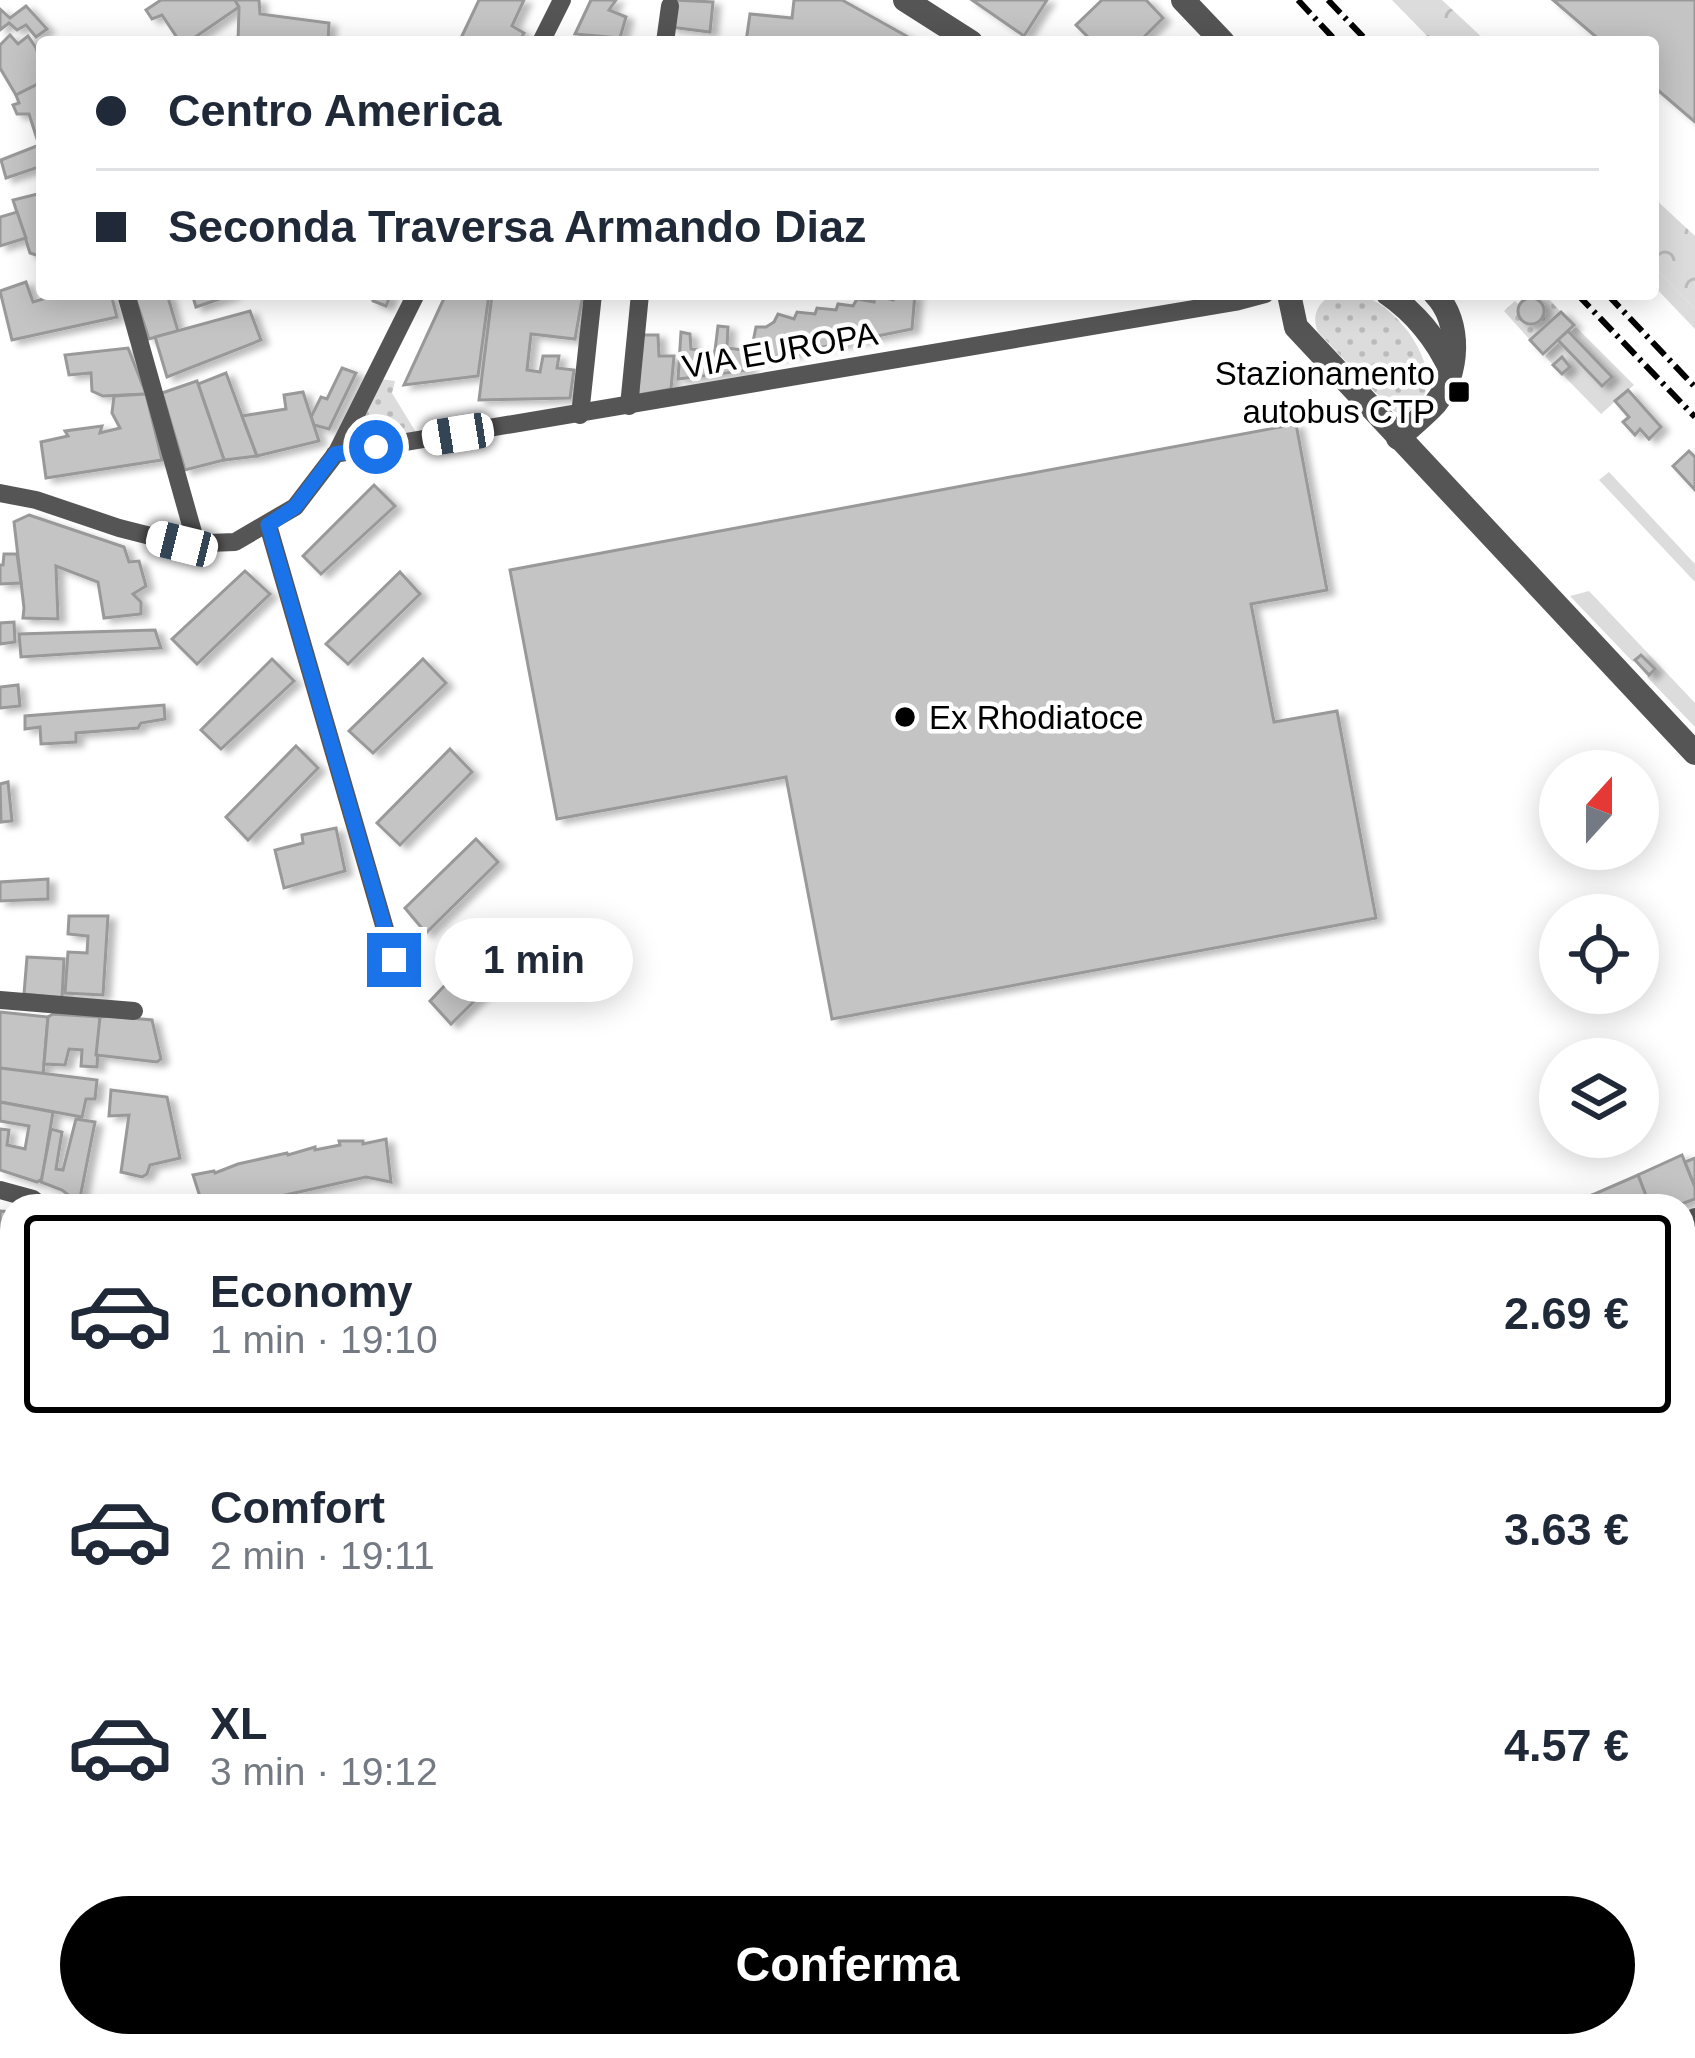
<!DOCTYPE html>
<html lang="it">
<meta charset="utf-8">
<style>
body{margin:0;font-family:Arial,sans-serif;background:#f2f2f3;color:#1f2937;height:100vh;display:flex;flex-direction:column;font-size:45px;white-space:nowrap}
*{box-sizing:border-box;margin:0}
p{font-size:39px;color:#747a83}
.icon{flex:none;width:66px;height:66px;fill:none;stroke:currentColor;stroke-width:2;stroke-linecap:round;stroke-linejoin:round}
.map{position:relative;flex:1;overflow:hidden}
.details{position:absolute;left:0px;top:1194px;width:1695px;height:864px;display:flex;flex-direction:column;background:#fff;border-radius:36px 36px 0 0;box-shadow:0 6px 30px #0003}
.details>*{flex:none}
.banner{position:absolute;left:36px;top:36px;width:1623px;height:264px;border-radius:12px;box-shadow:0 6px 30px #0003;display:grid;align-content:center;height:264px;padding:0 60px;background:#fff}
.needle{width:78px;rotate:21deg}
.tools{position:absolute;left:1539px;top:750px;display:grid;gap:24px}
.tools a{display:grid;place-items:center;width:120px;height:120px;border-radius:50%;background:#fff;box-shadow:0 6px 30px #0003;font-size:60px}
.end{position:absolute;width:54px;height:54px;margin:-27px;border:15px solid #1a73e8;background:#fff;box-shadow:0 0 0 6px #fff}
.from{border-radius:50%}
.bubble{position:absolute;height:84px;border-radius:42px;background:#fff;box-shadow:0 6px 30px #0003;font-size:39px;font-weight:800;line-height:84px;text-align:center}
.car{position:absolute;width:36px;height:72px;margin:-36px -18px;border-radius:15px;box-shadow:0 0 9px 3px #0007;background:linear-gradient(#fff 24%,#345 0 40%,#fff 0 76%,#345 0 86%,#fff 0)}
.banner b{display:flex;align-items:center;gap:42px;height:114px;font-size:45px}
.banner b+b{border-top:3px solid #e0e1e3}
.banner i{width:30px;height:30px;background:#1f2937}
ul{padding:21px 0 0;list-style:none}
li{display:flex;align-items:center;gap:36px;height:198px;margin:0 24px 18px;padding:0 36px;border:6px solid transparent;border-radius:12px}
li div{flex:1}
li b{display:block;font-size:45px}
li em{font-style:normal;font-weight:800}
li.active{border-color:#000}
li>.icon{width:108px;height:108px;stroke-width:1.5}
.action{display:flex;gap:24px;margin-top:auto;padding:24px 60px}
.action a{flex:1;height:138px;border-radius:72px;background:#000;color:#fff;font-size:48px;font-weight:800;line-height:138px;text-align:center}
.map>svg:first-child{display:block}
.grass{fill:#dcdcdc}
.forest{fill:url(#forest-crowns)}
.park{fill:url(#park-dots)}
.building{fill:#c4c4c4;stroke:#999;stroke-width:3;filter:url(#shadow)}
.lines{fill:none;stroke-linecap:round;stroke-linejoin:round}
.minor{stroke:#555;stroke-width:18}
.tertiary{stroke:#555;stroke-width:24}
.rail{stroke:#000;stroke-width:6;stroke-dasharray:18 6 3 6;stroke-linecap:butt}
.route{stroke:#1a73e8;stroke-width:15}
.poi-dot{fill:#000;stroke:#fff;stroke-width:4.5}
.labels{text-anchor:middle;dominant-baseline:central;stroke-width:9;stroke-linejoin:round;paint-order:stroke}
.street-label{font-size:33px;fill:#000;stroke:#fff}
.poi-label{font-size:33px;fill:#000;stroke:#fff;text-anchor:end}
</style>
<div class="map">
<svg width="1695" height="2058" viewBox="0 0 1695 2058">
<defs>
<pattern id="forest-crowns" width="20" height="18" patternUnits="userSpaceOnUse" patternTransform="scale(3)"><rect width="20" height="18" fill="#dcdcdc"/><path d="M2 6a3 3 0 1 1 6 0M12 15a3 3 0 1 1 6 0" fill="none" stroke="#bbb"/></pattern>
<pattern id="park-dots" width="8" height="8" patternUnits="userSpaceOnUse" patternTransform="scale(3)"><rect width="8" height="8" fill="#dcdcdc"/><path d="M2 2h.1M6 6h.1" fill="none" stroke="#bbb" stroke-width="1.8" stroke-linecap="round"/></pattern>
<filter id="shadow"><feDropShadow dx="7" dy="4" stdDeviation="3" flood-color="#0004"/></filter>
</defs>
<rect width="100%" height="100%" fill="#fff"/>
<g class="grass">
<polygon points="1653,266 1695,309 1695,329 1653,285"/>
<polygon points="1576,327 1634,385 1601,414 1562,374 1570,367 1562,358 1553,365 1545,356"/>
<polygon points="1609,472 1695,564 1695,582 1599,480"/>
<polygon points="1589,591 1695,703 1695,727 1647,677 1654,669 1642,655 1633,662 1570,596"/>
<polygon points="1690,1775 1695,1777 1695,2053 1683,2023 1683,1777"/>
</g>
<g class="forest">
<polygon points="1392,0 1442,0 1487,42 1433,42"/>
<polygon points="1653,197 1695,236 1695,309 1653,266"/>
</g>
<g class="park">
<path d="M1334 294C1343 294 1354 293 1363 296 1404 308 1461 392 1402 415L1392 410 1318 332C1311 315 1318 302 1334 294Z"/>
<polygon points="1523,294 1544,294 1561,312 1530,340 1504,311 1515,301 1519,305 1525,299"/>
<polygon points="380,379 395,381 392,393 417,434 356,445 352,439"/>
</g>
<g class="building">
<polygon points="161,0 235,0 239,7 188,42 180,42 162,15 152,19 146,10"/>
<polygon points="235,0 259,0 260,14 329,23 328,42 238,42 239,7"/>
<polygon points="479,0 524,0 512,26 524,33 519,42 468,42 461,38"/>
<polygon points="591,0 616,0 609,10 626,17 620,38 575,34"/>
<polygon points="674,0 713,2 710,32 670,27"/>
<polygon points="794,0 842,0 917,42 746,42 750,14 792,18"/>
<polygon points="972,0 1047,0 1024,36"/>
<polygon points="1102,0 1146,0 1163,18 1145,36 1151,42 1093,42 1076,25"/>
<polygon points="1553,0 1695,0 1695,122 1653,86 1653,42 1602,42"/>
<polygon points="26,6 47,29 36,37 26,25 17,30 9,23 0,30 0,9 10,18"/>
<polygon points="10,35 18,44 28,36 36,48 42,66 42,82 16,95 0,68 0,45"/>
<polygon points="42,82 42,144 39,145 29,114 17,114 13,105 19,103 16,95"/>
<polygon points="39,145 42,166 6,178 1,160"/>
<polygon points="42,193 42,257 30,253 13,200"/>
<polygon points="17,212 26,238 0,246 0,217"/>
<polygon points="26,282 33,302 60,294 111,294 117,317 12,340 0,291"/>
<polygon points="134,294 167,294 178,331 149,339"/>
<polygon points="192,294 234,294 196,307"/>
<polygon points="372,294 391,294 386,306 373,301"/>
<polygon points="446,294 489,294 478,376 404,385"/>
<polygon points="583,294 575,339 531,334 527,370 540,372 543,356 559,356 557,368 574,370 570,398 479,400 492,295"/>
<polygon points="895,294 915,294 912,329 749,362 756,327 766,327 774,322 778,314 794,319 797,312 815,314 817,308 836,310 838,304 853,306 857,299 874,302 875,295 893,300"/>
<circle cx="1531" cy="311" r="13"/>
<polygon points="250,311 261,340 167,377 155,337"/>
<polygon points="1561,312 1574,325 1543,354 1530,340"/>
<polygon points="718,326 728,327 727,348 751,351 748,370 712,375"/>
<polygon points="1568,331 1612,377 1602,386 1558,340"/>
<polygon points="681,332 690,334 691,349 715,352 712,375 678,379"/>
<polygon points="641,335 658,335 659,356 674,356 671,389 638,395"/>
<polygon points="128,348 146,394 103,396 92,391 91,373 69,375 65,355"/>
<polygon points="1562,357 1570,367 1562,374 1553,365"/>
<polygon points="342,368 356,373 329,429 314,425 311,417 321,397 327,399"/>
<polygon points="226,373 242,416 257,456 224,460 198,384"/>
<polygon points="197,381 224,460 185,470 162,393"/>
<polygon points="1628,390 1661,427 1649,439 1640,429 1635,435 1623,422 1629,417 1615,401"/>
<polygon points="303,392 319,441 257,456 242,416 286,409 284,395"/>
<polygon points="146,394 162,460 46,478 41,442 68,436 65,431 102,426 100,433 120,428 112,413 114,396"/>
<polygon points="1296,424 1327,590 1251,604 1274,722 1337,711 1376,918 832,1019 786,777 557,819 510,570"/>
<polygon points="1689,451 1695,457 1695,490 1673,466"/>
<polygon points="374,485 395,506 321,574 303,556"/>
<polygon points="29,515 124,547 129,562 139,561 146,586 133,594 141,602 141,614 104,618 98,582 56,566 58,619 23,618 24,608 14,522"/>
<polygon points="4,554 17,554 21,583 0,584 0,565 3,565"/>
<polygon points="245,571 270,594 197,664 172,639"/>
<polygon points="400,572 420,594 348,664 326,644"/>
<polygon points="14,622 15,642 0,644 0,623"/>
<polygon points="155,630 161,648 21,657 19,634"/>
<polygon points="1641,655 1655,669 1649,675 1635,660"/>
<polygon points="272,659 294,681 221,749 201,730"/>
<polygon points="423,659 446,683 373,753 349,731"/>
<polygon points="18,685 20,706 0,708 0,687"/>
<polygon points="164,705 165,719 141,723 138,728 76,733 76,742 41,744 40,727 25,729 25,716"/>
<polygon points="296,746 318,768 248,840 226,817"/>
<polygon points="450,749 472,772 400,845 377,823"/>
<polygon points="8,782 12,821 1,822 0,784"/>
<polygon points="336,828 345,871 284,888 275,850 303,843 302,835"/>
<polygon points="476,839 498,862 426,933 405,908"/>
<polygon points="48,879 48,899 0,901 0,882"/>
<polygon points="69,916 108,916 103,995 65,993 68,952 87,953 88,936 68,934"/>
<polygon points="499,928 524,952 451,1024 430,1001"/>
<polygon points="27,957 64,959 62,998 24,994"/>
<polygon points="0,1012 48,1017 43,1075 0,1068"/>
<polygon points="53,1014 100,1017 97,1067 81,1066 82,1050 69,1049 65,1065 44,1064 48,1017"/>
<polygon points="108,1016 152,1020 161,1059 157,1062 96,1055 100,1017"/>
<polygon points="0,1068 97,1080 95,1099 86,1099 82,1117 0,1102"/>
<polygon points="111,1090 167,1097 180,1158 150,1165 147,1174 142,1177 121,1172 129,1115 109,1116"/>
<polygon points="0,1102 53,1112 42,1179 37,1182 0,1170 0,1129 9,1130 7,1145 25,1149 29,1126 0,1121"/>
<polygon points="76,1119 95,1122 79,1203 62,1190 41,1182 51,1129 62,1132 56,1169 63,1170"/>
<polygon points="386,1139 391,1182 366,1177 236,1206 203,1206 193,1175 214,1171 215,1173 238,1164 287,1153 288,1155 315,1147 315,1150 340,1145 339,1141 363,1141 363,1144"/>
<polygon points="1682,1155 1695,1187 1695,1199 1676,1206 1650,1206 1638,1175"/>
<polygon points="1695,1158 1695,1187 1685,1162"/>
<polygon points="1638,1175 1650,1206 1596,1206 1592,1195"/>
<polygon points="1592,1195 1596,1206 1567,1206"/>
<polygon points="0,1211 12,1212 11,1296 0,1296"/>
<polygon points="1695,1233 1695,1287 1683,1261 1683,1238"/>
<polygon points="0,1337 10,1338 3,1462 0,1462"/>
<polygon points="1693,1426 1695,1481 1691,1478 1683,1481 1683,1439"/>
<polygon points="1687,1552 1695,1580 1683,1585 1683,1553"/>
<polygon points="1695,1645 1695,1692 1683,1697 1683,1650"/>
<polygon points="12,1658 12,1675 0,1676 0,1659"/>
<polygon points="1695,1699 1695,1756 1683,1771 1683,1705"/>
<polygon points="12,1704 12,1737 7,1739 0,1706"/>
<polygon points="12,1804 12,1837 0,1842 0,1809"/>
<polygon points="12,1969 12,2014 10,2015 0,2000 0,1973"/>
<polygon points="46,2046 83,2046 92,2055 90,2058 34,2058"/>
<polygon points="169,2046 179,2046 191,2058 157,2058"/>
<polygon points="179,2046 210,2046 199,2058 193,2058"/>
</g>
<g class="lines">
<g class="minor">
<polyline points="541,42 562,0"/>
<polyline points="665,42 670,6"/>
<polyline points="126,294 196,543"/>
<polyline points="629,406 640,294"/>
<polyline points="580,415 593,294"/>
<polyline points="335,454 1235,302 1265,294"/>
<polyline points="0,493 36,500 119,528 182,544 235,542 295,507 337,452 416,294"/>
<polyline points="268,525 394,960"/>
<polyline points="0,1000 134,1011"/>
<polyline points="0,1190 33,1199 42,1206"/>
<polyline points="1683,1222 1695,1217"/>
<polyline points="1683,1370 1695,1381"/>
<polyline points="0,1567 12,1432"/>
<polyline points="0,1695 12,1693"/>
<polyline points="0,1865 12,1860"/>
<polyline points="0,1903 12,1930"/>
<polyline points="644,2046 652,2058"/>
<polyline points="126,2058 138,2046"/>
</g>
<g class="tertiary">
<polyline points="905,0 971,42"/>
<polyline points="1183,0 1223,42"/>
<polyline points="1289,294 1296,327 1695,753"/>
<path d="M1388 294C1414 312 1437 339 1450 369"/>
<path d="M1398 438C1410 427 1424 416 1435 404 1459 374 1462 322 1435 294"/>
</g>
<g class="rail">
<polyline points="1298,0 1337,42"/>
<polyline points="1328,0 1368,42"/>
<polyline points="1577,294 1695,417"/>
<polyline points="1607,294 1695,387"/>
</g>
</g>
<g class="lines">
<polyline class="route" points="376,447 335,454 295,507 268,525 394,960"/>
</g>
<g class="poi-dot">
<rect x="1447" y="380" width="24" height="24" rx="6"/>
<circle cx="905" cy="717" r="12"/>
</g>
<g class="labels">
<g class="street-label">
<text transform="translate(780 350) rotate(-10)">VIA EUROPA</text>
</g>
<g class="poi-label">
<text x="1435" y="373">Stazionamento<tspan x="1435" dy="38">autobus CTP</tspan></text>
<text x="929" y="717" text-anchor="start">Ex Rhodiatoce</text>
</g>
</g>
</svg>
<div class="tools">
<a><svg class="needle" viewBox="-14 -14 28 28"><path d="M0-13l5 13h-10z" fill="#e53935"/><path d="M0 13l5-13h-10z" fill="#747a83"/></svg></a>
<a><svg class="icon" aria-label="locate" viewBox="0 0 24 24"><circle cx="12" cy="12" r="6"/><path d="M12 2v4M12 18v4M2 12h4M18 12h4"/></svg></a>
<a><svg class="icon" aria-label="layers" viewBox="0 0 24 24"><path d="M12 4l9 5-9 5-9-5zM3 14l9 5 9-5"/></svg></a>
</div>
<i class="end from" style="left:376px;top:447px"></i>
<i class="end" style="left:394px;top:960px"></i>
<div class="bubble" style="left:435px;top:918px;width:198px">1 min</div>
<i class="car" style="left:458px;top:434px;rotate:261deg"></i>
<i class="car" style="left:182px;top:544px;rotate:284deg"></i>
<div class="banner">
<b><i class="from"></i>Centro America</b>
<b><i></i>Seconda Traversa Armando Diaz</b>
</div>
<section class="details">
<ul>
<li class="active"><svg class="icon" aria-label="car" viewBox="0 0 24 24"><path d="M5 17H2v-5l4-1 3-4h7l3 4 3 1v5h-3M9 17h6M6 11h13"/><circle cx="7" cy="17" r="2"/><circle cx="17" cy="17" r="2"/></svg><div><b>Economy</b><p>1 min · 19:10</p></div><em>2.69 €</em></li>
<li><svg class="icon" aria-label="car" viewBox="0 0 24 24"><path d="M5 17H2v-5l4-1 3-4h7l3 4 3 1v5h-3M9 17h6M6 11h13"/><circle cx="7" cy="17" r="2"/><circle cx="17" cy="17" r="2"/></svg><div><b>Comfort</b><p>2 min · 19:11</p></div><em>3.63 €</em></li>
<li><svg class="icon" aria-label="car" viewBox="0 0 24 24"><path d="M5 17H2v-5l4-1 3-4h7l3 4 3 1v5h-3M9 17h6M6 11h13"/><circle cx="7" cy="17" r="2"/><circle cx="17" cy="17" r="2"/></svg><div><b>XL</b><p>3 min · 19:12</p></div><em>4.57 €</em></li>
</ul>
<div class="action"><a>Conferma</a></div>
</section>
</div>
